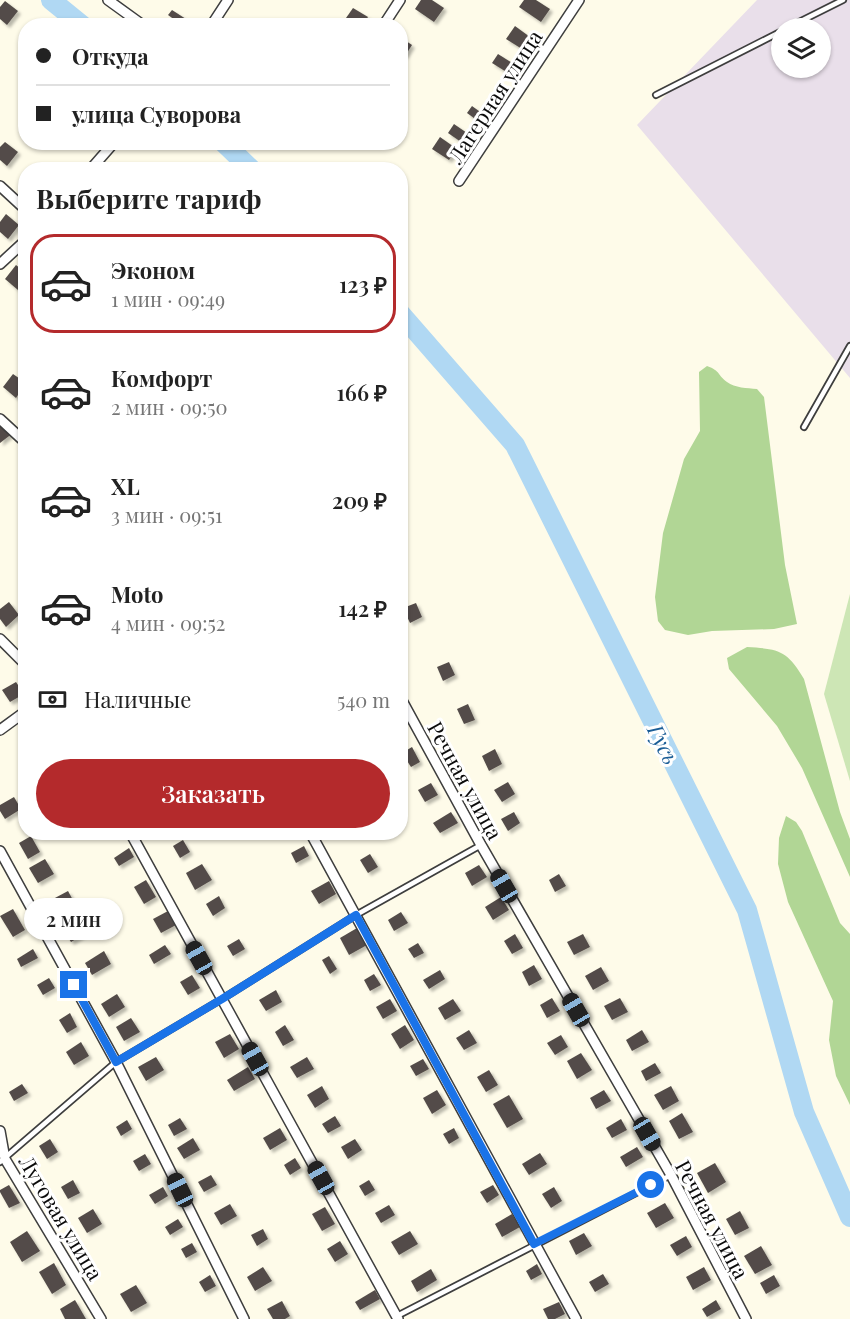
<!DOCTYPE html>
<html lang="ru">
<meta charset="utf-8">
<style>
body{margin:0;font-family:"Playfair Display",serif;background:#f6f6f6;color:#222;height:100vh;display:flex;flex-direction:column;font-size:22px;white-space:nowrap}
*{box-sizing:border-box;margin:0}
p{font-size:20px;color:#767676}
.icon{flex:none;width:33px;height:33px;fill:none;stroke:currentColor;stroke-width:2;stroke-linecap:round;stroke-linejoin:round}
.map{position:relative;flex:1;overflow:hidden}
.sheet{position:absolute;left:18px;top:162px;width:390px;height:678px;display:flex;flex-direction:column;background:#fff;border-radius:24px;box-shadow:0 2px 4px #0004}
.sheet>*{flex:none}
.top-card{position:absolute;left:18px;top:18px;width:390px;height:132px;border-radius:24px;box-shadow:0 2px 4px #0004;display:grid;align-content:center;height:132px;padding:0 18px;background:#fff}
.fabs{position:absolute;left:771px;top:18px;display:grid;gap:12px}
.fabs a{display:grid;place-items:center;width:60px;height:60px;border-radius:50%;background:#fff;box-shadow:0 2px 4px #0004;font-size:30px}
.end{position:absolute;width:27px;height:27px;margin:-14px;border:8px solid #1a73e8;background:#fff;box-shadow:0 0 0 3px #fff}
.from{border-radius:50%}
.bubble{position:absolute;height:42px;border-radius:21px;background:#fff;box-shadow:0 2px 4px #0004;font-size:20px;font-weight:600;line-height:42px;text-align:center}
.car{position:absolute;width:18px;height:36px;margin:-18px -9px;border-radius:8px;box-shadow:0 0 4px 2px #0007;background:linear-gradient(#222 24%,#8ab4d8 0 40%,#222 0 76%,#8ab4d8 0 86%,#222 0)}
.top-card b{display:flex;align-items:center;gap:21px;height:57px;font-size:22px}
.top-card b+b{border-top:2px solid #e0e0e0}
.top-card i{width:15px;height:15px;background:#222}
ul{padding:0;list-style:none}
li{display:flex;align-items:center;gap:18px;height:99px;margin:0 12px 9px;padding:0 6px;border:3px solid transparent;border-radius:24px}
li div{flex:1}
li b{display:block;font-size:22px}
li em{font-style:normal;font-weight:600}
li.active{border-color:#b42a2c}
li>.icon{width:54px;height:54px;stroke-width:1.5}
h2{padding:0 18px;font-size:27px;line-height:72px}
.pay{display:flex;align-items:center;gap:15px;height:66px;padding:0 18px;font-size:22px}
.pay p{margin-inline-start:auto}
.button{display:flex;gap:12px;margin-top:auto;padding:12px 18px}
.button a{flex:1;height:69px;border-radius:36px;background:#b42a2c;color:#fff;font-size:24px;font-weight:600;line-height:69px;text-align:center}
.map>svg:first-child{display:block}
.industrial{fill:#e9dfea;fill-rule:evenodd}
.green{fill:#cde6b5}
.forest{fill:#b1d695}
.lines{fill:none;stroke-linecap:round;stroke-linejoin:round}
.river{stroke:#b0d8f3;stroke-width:20}
.building{fill:#534c48;filter:url(#shadow)}
.service-casing{stroke:#3e3e3e;stroke-width:8}
.minor-casing{stroke:#3e3e3e;stroke-width:12}
.service{stroke:#fff;stroke-width:4.5}
.minor{stroke:#fff;stroke-width:9}
.route{stroke:#1a73e8;stroke-width:8}
.labels{text-anchor:middle;dominant-baseline:central;stroke-width:6;stroke-linejoin:round;paint-order:stroke}
.street-label{font-size:21px;fill:#0b0b0b;stroke:#fff}
.water-label{font-size:22px;font-style:italic;fill:#1a5d96;stroke:#fff}
</style>
<div class="map">
<svg width="850" height="1319" viewBox="0 0 850 1319">
<defs>
<filter id="shadow"><feDropShadow dx="3" dy="3" stdDeviation="1.5" flood-color="#0004"/></filter>
</defs>
<rect width="100%" height="100%" fill="#fefbe9"/>
<path class="industrial" d="M757 0H850V378L637 125ZM782 28H820V68H782Z"/>
<polygon class="green" points="850,594 850,781 824,694"/>
<g class="forest">
<path d="M707 366C721 371 717 375 727 382 735 388 747 388 757 389L764 397 785 565 797 624 774 629 712 631 688 635 665 630 658 621 655 597 663 533 684 459 700 431 699 372Z"/>
<path d="M747 647C779 649 787 650 804 679L840 812 850 839V877L802 768 777 726 729 669 727 658Z"/>
<polygon points="786,816 796,822 802,831 840,923 850,934 850,1105 836,1076 829,1040 833,1001 788,902 778,864 779,838"/>
</g>
<g class="lines">
<g class="river">
<polyline points="51,0 83,26"/>
<polyline points="223,142 252,170"/>
<polyline points="400,313 515,445 747,910 804,1112 850,1217"/>
</g>
</g>
<g class="building">
<polygon points="421,0 432,0 444,8 434,22 415,9"/>
<polygon points="524,0 536,0 550,9 541,22 519,7"/>
<polygon points="5,1 18,11 7,25 0,19 0,7"/>
<polygon points="353,8 368,17 362,26 357,26 346,18"/>
<polygon points="172,10 186,19 182,25 168,15"/>
<polygon points="515,26 530,37 522,49 506,39"/>
<polygon points="400,37 412,45 405,56 400,53"/>
<polygon points="498,54 514,64 508,73 492,63"/>
<polygon points="472,106 483,114 478,121 467,113"/>
<polygon points="454,124 467,133 461,142 448,133"/>
<polygon points="440,137 457,149 449,160 432,149"/>
<polygon points="5,142 18,152 7,166 0,160 0,147"/>
<polygon points="6,214 19,225 8,239 0,232 0,222"/>
<polygon points="16,265 26,273 26,280 18,290 5,279"/>
<polygon points="13,374 26,383 16,398 3,387"/>
<polygon points="0,422 13,433 0,443"/>
<polygon points="9,602 19,615 6,627 0,619 0,609"/>
<polygon points="416,603 422,617 410,623 403,608"/>
<polygon points="449,662 455,675 443,681 437,667"/>
<polygon points="16,682 24,694 10,702 2,690"/>
<polygon points="468,704 475,720 464,724 457,709"/>
<polygon points="412,747 420,762 411,767 402,753"/>
<polygon points="495,749 502,764 489,771 482,756"/>
<polygon points="508,782 515,794 502,802 494,790"/>
<polygon points="431,783 438,795 425,802 418,790"/>
<polygon points="14,797 21,809 5,819 0,811 0,805"/>
<polygon points="451,812 458,823 440,833 433,823"/>
<polygon points="514,812 520,823 508,831 501,819"/>
<polygon points="31,836 40,852 28,859 19,843"/>
<polygon points="183,840 190,852 180,858 173,846"/>
<polygon points="304,846 309,856 296,863 291,853"/>
<polygon points="129,848 134,857 119,866 114,858"/>
<polygon points="370,854 378,867 368,873 360,860"/>
<polygon points="45,859 54,874 38,883 29,868"/>
<polygon points="202,864 212,880 195,890 186,873"/>
<polygon points="479,865 487,877 472,886 465,873"/>
<polygon points="559,874 566,886 555,892 549,880"/>
<polygon points="146,880 156,897 144,904 134,887"/>
<polygon points="329,881 336,894 319,904 311,891"/>
<polygon points="68,891 74,902 60,910 53,899"/>
<polygon points="219,896 225,908 213,916 206,904"/>
<polygon points="501,897 509,910 493,920 485,907"/>
<polygon points="13,909 25,930 13,937 0,916"/>
<polygon points="168,911 176,925 161,933 153,919"/>
<polygon points="401,912 408,923 394,931 388,920"/>
<polygon points="77,925 83,935 71,942 65,932"/>
<polygon points="357,928 367,945 349,955 340,938"/>
<polygon points="515,934 523,948 512,954 504,941"/>
<polygon points="583,934 590,947 574,955 567,942"/>
<polygon points="239,939 245,949 233,956 227,946"/>
<polygon points="418,943 424,953 414,958 408,949"/>
<polygon points="165,945 171,954 154,964 149,955"/>
<polygon points="33,949 38,958 21,967 17,959"/>
<polygon points="104,951 111,964 92,975 85,963"/>
<polygon points="329,956 337,969 330,974 322,960"/>
<polygon points="534,965 542,979 529,986 522,972"/>
<polygon points="601,967 609,981 593,990 585,976"/>
<polygon points="440,970 445,979 429,989 423,980"/>
<polygon points="374,974 381,985 370,991 364,980"/>
<polygon points="192,975 200,988 188,995 180,982"/>
<polygon points="49,978 55,988 43,995 37,985"/>
<polygon points="276,990 282,1002 266,1011 259,1000"/>
<polygon points="117,994 125,1007 109,1017 101,1004"/>
<polygon points="552,998 560,1011 547,1018 540,1005"/>
<polygon points="620,998 628,1012 612,1020 604,1006"/>
<polygon points="390,999 397,1011 383,1019 376,1007"/>
<polygon points="453,999 461,1011 445,1020 438,1008"/>
<polygon points="70,1013 77,1027 67,1033 59,1020"/>
<polygon points="131,1018 140,1032 124,1041 116,1027"/>
<polygon points="285,1025 294,1040 283,1046 275,1032"/>
<polygon points="405,1025 414,1040 400,1049 391,1034"/>
<polygon points="469,1030 477,1043 464,1050 456,1038"/>
<polygon points="642,1030 649,1042 632,1051 626,1040"/>
<polygon points="230,1034 239,1049 224,1058 215,1042"/>
<polygon points="561,1035 568,1047 555,1055 547,1043"/>
<polygon points="81,1042 89,1056 74,1065 66,1052"/>
<polygon points="581,1053 592,1070 577,1079 567,1061"/>
<polygon points="156,1057 164,1070 146,1081 138,1067"/>
<polygon points="307,1057 314,1069 297,1078 290,1067"/>
<polygon points="423,1059 429,1069 416,1076 410,1066"/>
<polygon points="655,1063 661,1073 646,1081 641,1071"/>
<polygon points="248,1067 255,1079 234,1091 227,1080"/>
<polygon points="489,1070 498,1085 486,1092 477,1077"/>
<polygon points="22,1084 28,1093 14,1101 9,1092"/>
<polygon points="322,1086 329,1099 315,1108 307,1095"/>
<polygon points="671,1086 679,1101 663,1110 654,1095"/>
<polygon points="437,1090 446,1105 432,1114 423,1098"/>
<polygon points="604,1090 611,1101 596,1109 590,1098"/>
<polygon points="509,1095 523,1119 507,1128 493,1104"/>
<polygon points="682,1113 693,1132 679,1139 669,1121"/>
<polygon points="335,1116 341,1126 328,1133 322,1124"/>
<polygon points="180,1118 187,1129 174,1136 168,1125"/>
<polygon points="621,1119 627,1130 612,1138 606,1128"/>
<polygon points="127,1120 132,1129 121,1136 116,1127"/>
<polygon points="280,1128 287,1140 270,1150 263,1138"/>
<polygon points="454,1128 459,1138 449,1144 443,1134"/>
<polygon points="193,1138 200,1150 184,1159 177,1148"/>
<polygon points="50,1139 58,1152 47,1159 39,1146"/>
<polygon points="355,1139 362,1150 348,1159 341,1147"/>
<polygon points="637,1147 643,1157 626,1167 620,1157"/>
<polygon points="540,1153 547,1164 529,1175 522,1164"/>
<polygon points="145,1154 151,1164 139,1171 133,1161"/>
<polygon points="295,1158 301,1168 290,1175 284,1165"/>
<polygon points="715,1163 726,1182 708,1193 697,1173"/>
<polygon points="211,1175 217,1185 204,1192 198,1182"/>
<polygon points="73,1180 80,1193 68,1199 61,1187"/>
<polygon points="369,1180 375,1190 365,1196 359,1186"/>
<polygon points="9,1185 20,1203 9,1208 0,1192 0,1190"/>
<polygon points="493,1185 499,1195 487,1203 480,1192"/>
<polygon points="163,1187 168,1196 155,1204 149,1195"/>
<polygon points="554,1187 562,1201 551,1208 542,1194"/>
<polygon points="665,1203 674,1218 656,1228 647,1213"/>
<polygon points="230,1204 237,1216 221,1225 214,1213"/>
<polygon points="389,1205 395,1215 381,1223 375,1213"/>
<polygon points="325,1207 335,1224 322,1231 312,1214"/>
<polygon points="93,1209 102,1224 87,1233 78,1218"/>
<polygon points="740,1211 749,1228 735,1235 726,1219"/>
<polygon points="512,1214 520,1227 502,1237 495,1224"/>
<polygon points="178,1219 183,1227 170,1235 165,1227"/>
<polygon points="263,1229 268,1239 257,1246 251,1235"/>
<polygon points="27,1231 40,1251 22,1262 10,1242"/>
<polygon points="410,1231 418,1244 399,1255 391,1242"/>
<polygon points="584,1233 592,1246 576,1255 569,1241"/>
<polygon points="686,1236 692,1247 677,1256 670,1245"/>
<polygon points="340,1241 348,1254 335,1262 327,1249"/>
<polygon points="192,1243 197,1252 186,1258 181,1249"/>
<polygon points="761,1246 772,1265 755,1274 744,1256"/>
<polygon points="54,1263 66,1285 52,1294 39,1272"/>
<polygon points="537,1264 542,1274 531,1280 526,1271"/>
<polygon points="263,1267 272,1281 255,1291 247,1277"/>
<polygon points="704,1267 711,1280 693,1290 686,1277"/>
<polygon points="431,1269 437,1280 417,1292 411,1281"/>
<polygon points="603,1274 609,1284 595,1292 589,1282"/>
<polygon points="210,1275 216,1286 205,1292 199,1282"/>
<polygon points="774,1275 780,1286 766,1294 760,1283"/>
<polygon points="136,1285 147,1303 131,1312 120,1294"/>
<polygon points="375,1290 380,1299 360,1310 355,1302"/>
<polygon points="75,1300 86,1319 65,1319 60,1309"/>
<polygon points="716,1300 721,1309 707,1317 702,1309"/>
<polygon points="282,1301 290,1316 285,1319 273,1319 267,1309"/>
<polygon points="559,1302 565,1314 555,1319 548,1319 543,1309"/>
</g>
<g class="lines">
<defs>
<g id="service">
<polyline points="787,28 843,0"/>
<polyline points="656,95 782,31"/>
<polyline points="804,427 850,346"/>
<polyline points="0,1162 116,1062 222,999 356,915 481,845"/>
<polyline points="397,1316 671,1175"/>
</g>
<g id="minor">
<polyline points="108,0 144,26"/>
<polyline points="211,26 228,0"/>
<polyline points="383,26 400,0"/>
<polyline points="90,170 111,146"/>
<polyline points="459,181 579,0"/>
<polyline points="0,186 26,210"/>
<polyline points="0,264 26,240"/>
<polyline points="0,419 26,443"/>
<polyline points="0,639 26,665"/>
<polyline points="400,697 481,845 671,1175 746,1319"/>
<polyline points="0,730 26,711"/>
<polyline points="130,832 398,1319"/>
<polyline points="310,832 576,1319"/>
<polyline points="0,851 116,1062 244,1319"/>
<polyline points="0,1131 5,1159 101,1319"/>
</g>
</defs>
<use href="#service" class="service-casing"/>
<use href="#minor" class="minor-casing"/>
<use href="#service" class="service"/>
<use href="#minor" class="minor"/>
</g>
<g class="lines">
<polyline class="route" points="74,985 116,1062 222,999 356,915 534,1244 651,1185"/>
</g>
<g class="labels">
<g class="street-label">
<text transform="translate(494 96) rotate(-57)">Лагерная улица</text>
<text transform="translate(466 780) rotate(61)">Речная улица</text>
<text transform="translate(62 1217) rotate(59)">Луговая улица</text>
<text transform="translate(713 1219) rotate(62)">Речная улица</text>
</g>
<g class="water-label">
<text transform="translate(664 744) rotate(63)">Гусь</text>
</g>
</g>
</svg>
<div class="fabs">
<a><svg class="icon" aria-label="layers" viewBox="0 0 24 24"><path d="M12 4l9 5-9 5-9-5zM3 14l9 5 9-5"/></svg></a>
</div>
<i class="end from" style="left:651px;top:1185px"></i>
<i class="end" style="left:74px;top:985px"></i>
<div class="bubble" style="left:24px;top:898px;width:99px">2 мин</div>
<i class="car" style="left:504px;top:886px;rotate:330deg"></i>
<i class="car" style="left:199px;top:958px;rotate:331deg"></i>
<i class="car" style="left:576px;top:1010px;rotate:330deg"></i>
<i class="car" style="left:255px;top:1059px;rotate:331deg"></i>
<i class="car" style="left:647px;top:1134px;rotate:150deg"></i>
<i class="car" style="left:321px;top:1178px;rotate:331deg"></i>
<i class="car" style="left:180px;top:1190px;rotate:334deg"></i>
<div class="top-card">
<b><i class="from"></i>Откуда</b>
<b><i></i>улица Суворова</b>
</div>
<section class="sheet">
<h2>Выберите тариф</h2>
<ul>
<li class="active"><svg class="icon" aria-label="car" viewBox="0 0 24 24"><path d="M5 17H2v-5l4-1 3-4h7l3 4 3 1v5h-3M9 17h6M6 11h13"/><circle cx="7" cy="17" r="2"/><circle cx="17" cy="17" r="2"/></svg><div><b>Эконом</b><p>1 мин · 09:49</p></div><em>123 ₽</em></li>
<li><svg class="icon" aria-label="car" viewBox="0 0 24 24"><path d="M5 17H2v-5l4-1 3-4h7l3 4 3 1v5h-3M9 17h6M6 11h13"/><circle cx="7" cy="17" r="2"/><circle cx="17" cy="17" r="2"/></svg><div><b>Комфорт</b><p>2 мин · 09:50</p></div><em>166 ₽</em></li>
<li><svg class="icon" aria-label="car" viewBox="0 0 24 24"><path d="M5 17H2v-5l4-1 3-4h7l3 4 3 1v5h-3M9 17h6M6 11h13"/><circle cx="7" cy="17" r="2"/><circle cx="17" cy="17" r="2"/></svg><div><b>XL</b><p>3 мин · 09:51</p></div><em>209 ₽</em></li>
<li><svg class="icon" aria-label="car" viewBox="0 0 24 24"><path d="M5 17H2v-5l4-1 3-4h7l3 4 3 1v5h-3M9 17h6M6 11h13"/><circle cx="7" cy="17" r="2"/><circle cx="17" cy="17" r="2"/></svg><div><b>Moto</b><p>4 мин · 09:52</p></div><em>142 ₽</em></li>
</ul>
<div class="pay"><svg class="icon" aria-label="cash" viewBox="0 0 24 24"><path d="M3 7h18v10H3z"/><circle cx="12" cy="12" r="2"/></svg>Наличные<p>540 m</p></div>
<div class="button"><a>Заказать</a></div>
</section>
</div>
